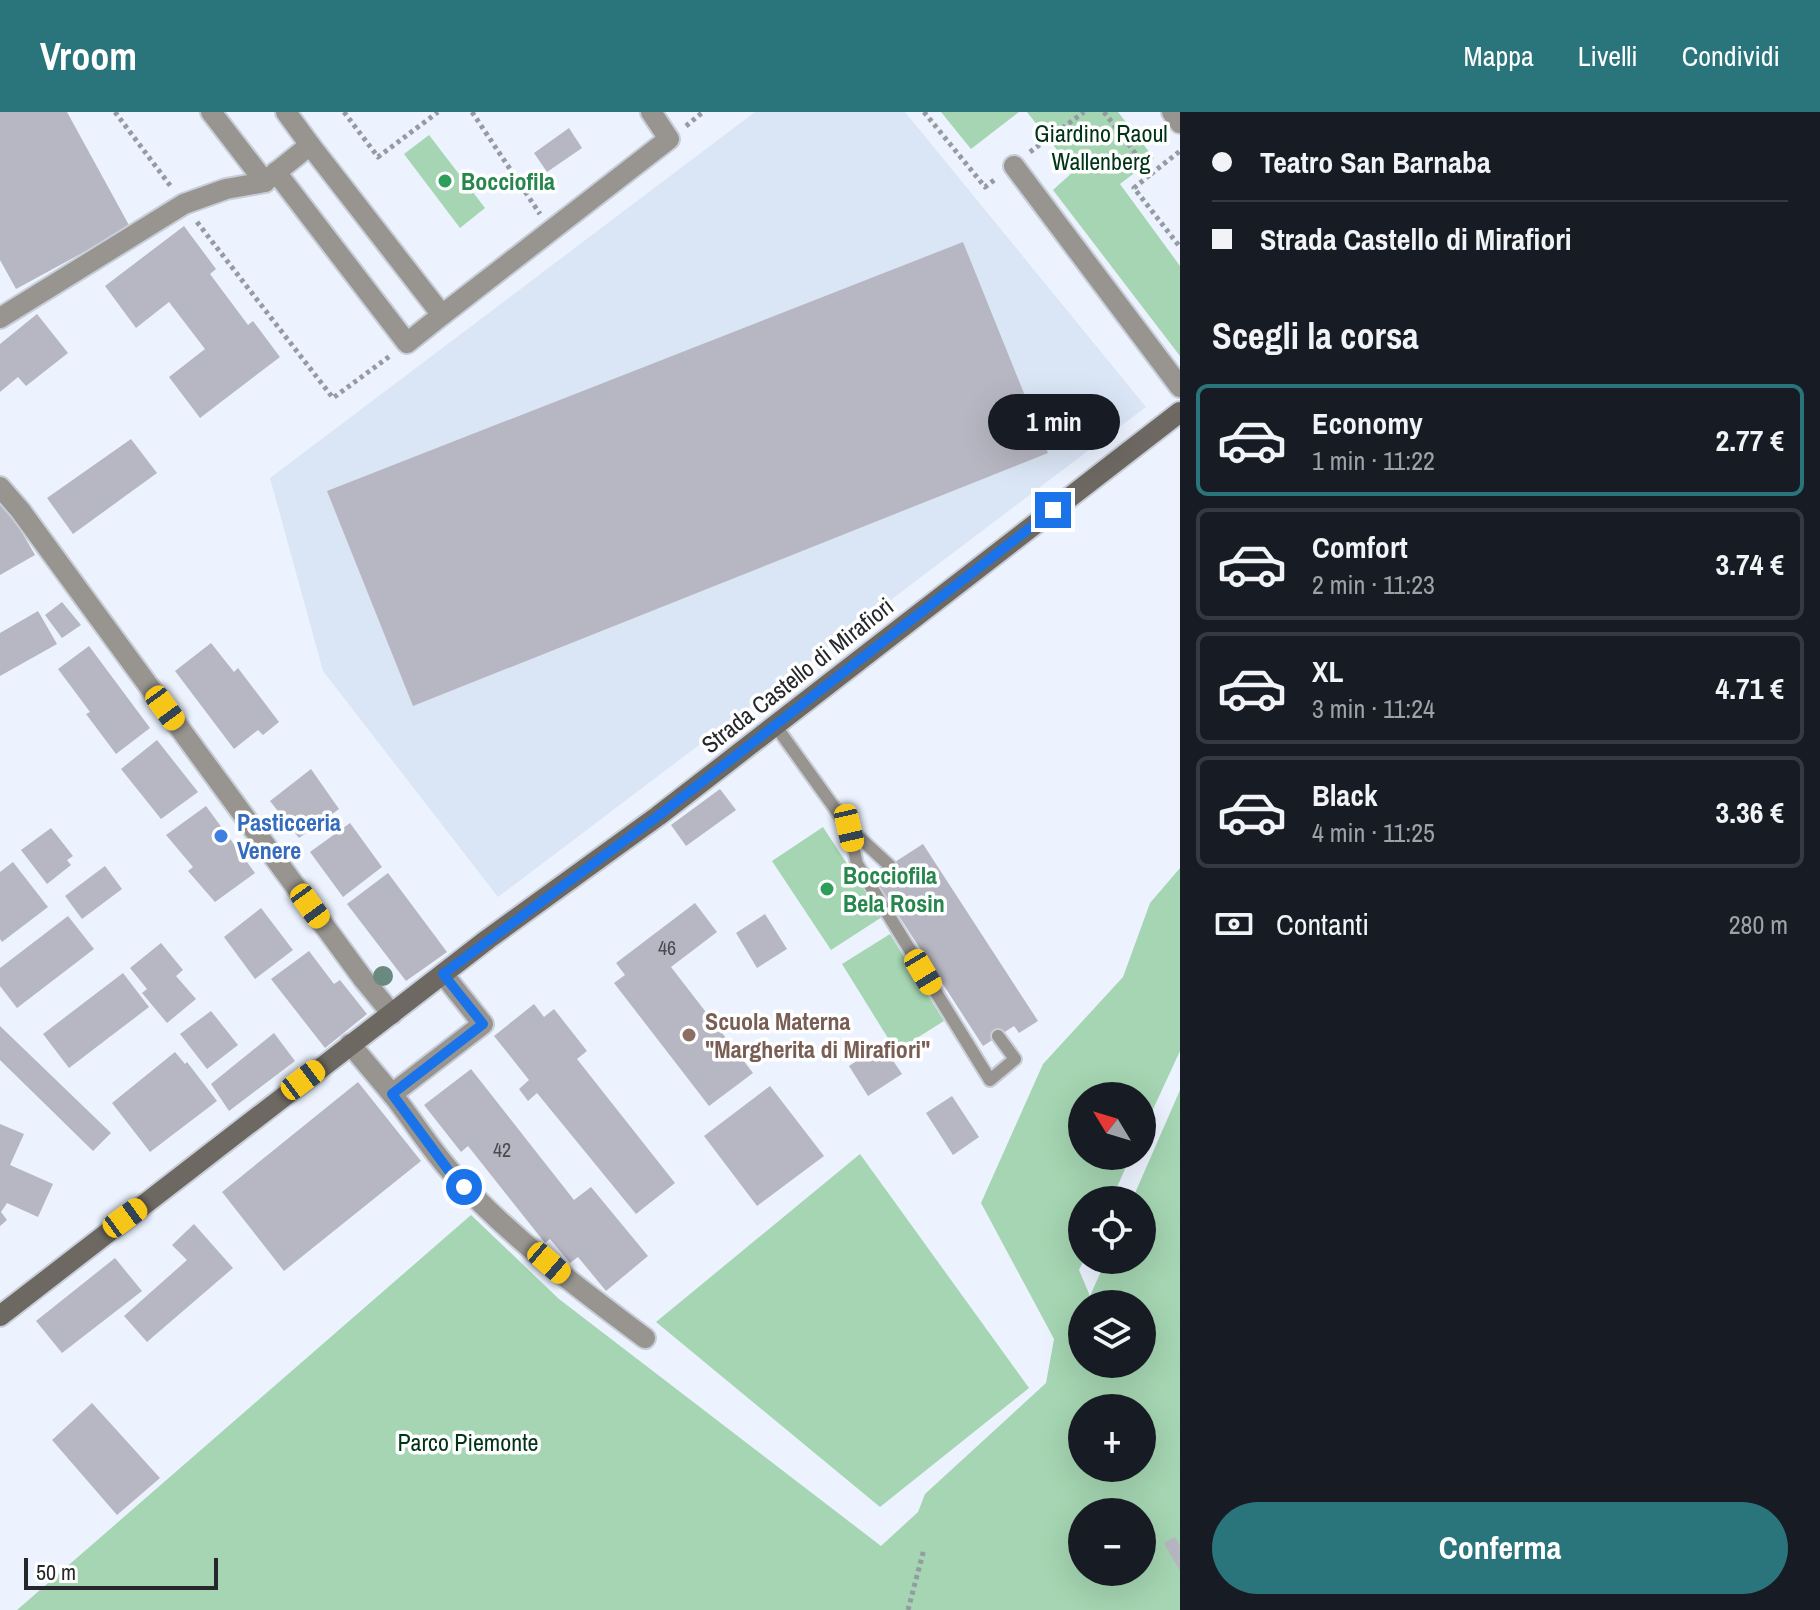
<!DOCTYPE html>
<html lang="it">
<meta charset="utf-8">
<style>
body{margin:0;font-family:"Archivo Narrow",sans-serif;background:#20242c;color:#f1f3f6;height:100vh;display:flex;flex-direction:column;font-size:30px;white-space:nowrap}
*{box-sizing:border-box;margin:0}
p{font-size:26px;color:#9ea1a6}
.icon{flex:none;width:44px;height:44px;fill:none;stroke:currentColor;stroke-width:2;stroke-linecap:round;stroke-linejoin:round}
.map{position:relative;flex:1;overflow:hidden}
.side{display:flex;flex-direction:column;background:#171b24;width:640px}
.side>*{flex:none}
.guide{display:grid;align-content:center;height:176px;padding:0 32px;background:#171b24}
.needle{width:52px;rotate:308deg}
.buttons{position:absolute;left:1068px;top:970px;display:grid;gap:16px}
.buttons a{display:grid;place-items:center;width:88px;height:88px;border-radius:50%;background:#171b24;box-shadow:0 8px 32px #0002;font-size:40px}
.scale{position:absolute;left:24px;bottom:20px;width:194px;box-sizing:border-box;padding-left:8px;border:4px solid #25272b;border-top:0;font-size:22px;line-height:28px;white-space:nowrap;color:#25272b;-webkit-text-stroke:6px #fff;paint-order:stroke}
.end{position:absolute;width:36px;height:36px;margin:-18px;border:10px solid #1a73e8;background:#fff;box-shadow:0 0 0 4px #fff}
.from{border-radius:50%}
.bubble{position:absolute;height:56px;border-radius:28px;background:#171b24;box-shadow:0 8px 32px #0002;font-size:26px;font-weight:700;line-height:56px;text-align:center}
.car{position:absolute;width:24px;height:48px;margin:-24px -12px;border-radius:10px;box-shadow:0 0 6px 2px #0007;background:linear-gradient(#f5c518 24%,#345 0 40%,#f5c518 0 76%,#345 0 86%,#f5c518 0)}
.guide b{display:flex;align-items:center;gap:28px;height:76px;font-size:30px}
.guide b+b{border-top:2px solid #363941}
.guide i{width:20px;height:20px;background:#f1f3f6}
ul{padding:0;list-style:none}
li{display:flex;align-items:center;gap:24px;height:112px;margin:0 16px 12px;padding:0 16px;border:4px solid #363941;border-radius:12px}
li div{flex:1}
li b{display:block;font-size:30px}
li em{font-style:normal;font-weight:700}
li.active{border-color:#2a747b}
li>.icon{width:72px;height:72px;stroke-width:1.5}
h2{padding:0 32px;font-size:36px;line-height:96px}
.pay{display:flex;align-items:center;gap:20px;height:88px;padding:0 32px;font-size:30px}
.pay p{margin-inline-start:auto}
.action{display:flex;gap:16px;margin-top:auto;padding:16px 32px}
.action a{flex:1;height:92px;border-radius:48px;background:#2a747b;color:#fff;font-size:32px;font-weight:700;line-height:92px;text-align:center}
header{display:flex;align-items:center;gap:48px;box-sizing:border-box;height:112px;padding:0 40px;background:#2a747b;color:#fff}
header strong{font-size:38px}
nav{display:flex;gap:44px;margin-inline-start:auto;font-size:28px}
main{display:flex;flex:1;min-height:0}
.map>svg:first-child{display:block}
.built{fill:#dae5f5}
.green{fill:#a5d5b2;fill-rule:evenodd}
.building{fill:#b7b7c3}
.lines{fill:none;stroke-linecap:round;stroke-linejoin:round}
.lane-casing{stroke:#c8ced8;stroke-width:16}
.street-casing{stroke:#c8ced8;stroke-width:24}
.secondary-casing{stroke:#c8ced8;stroke-width:24}
.path{stroke:#969ba3;stroke-width:5;stroke-dasharray:4 4;stroke-linecap:butt}
.lane{stroke:#989591;stroke-width:12}
.street{stroke:#989591;stroke-width:20}
.secondary{stroke:#6d6862;stroke-width:20}
.tree{fill:#6a8a7f}
.route{stroke:#1a73e8;stroke-width:10}
.leisure-dot{fill:#2e9e5b;stroke:#fff;stroke-width:3}
.shop-dot{fill:#3f7fe0;stroke:#fff;stroke-width:3}
.education-dot{fill:#8d6e63;stroke:#fff;stroke-width:3}
.labels{text-anchor:middle;dominant-baseline:central;stroke-width:7;stroke-linejoin:round;paint-order:stroke}
.number-label{font-size:20px;fill:#4a4b51}
.park-label{font-size:24px;fill:#003417;stroke:#fff}
.leisure-label{font-size:24px;font-weight:bold;fill:#27864d;stroke:#fff;text-anchor:start}
.street-label{font-size:24px;fill:#25272b;stroke:#fff}
.shop-label{font-size:24px;font-weight:bold;fill:#366cbe;stroke:#fff;text-anchor:start}
.education-label{font-size:24px;font-weight:bold;fill:#785e54;stroke:#fff;text-anchor:start}
</style>
<header>
<strong>Vroom</strong>
<nav><a>Mappa</a><a>Livelli</a><a>Condividi</a></nav>
</header>
<main>
<div class="map">
<svg width="1180" height="1498" viewBox="0 0 1180 1498">
<rect width="100%" height="100%" fill="#ecf3fe"/>
<polygon class="built" points="755,0 905,0 1146,295 498,785 323,559 270,366"/>
<g class="green">
<polygon points="941,0 1019,0 971,37"/>
<polygon points="1027,0 1118,0 1154,46 1120,72 1180,154 1180,244 1053,78 1074,59"/>
<polygon points="429,23 485,96 460,116 404,42"/>
<polygon points="823,715 882,805 831,838 772,749"/>
<path d="M1180 756V939L1142 1021V984H1082V1044H1131L1111 1088H1082L1084 1148 1079 1158 1090 1184 1106 1148H1142V1088H1132L1180 978V1498H17L471 1103 559 1187 881 1434 918 1400 925 1382 1046 1271 1054 1227 981 1091 1043 952 1123 865 1150 791ZM1082 1192H1142V1252H1082ZM1082 1296H1142V1356H1082ZM1082 1400H1142V1460H1082Z"/>
<polygon points="890,822 944,909 896,939 842,852"/>
<polygon points="860,1042 1029,1276 880,1395 656,1210"/>
</g>
<g class="building">
<polygon points="0,0 67,0 130,115 16,177 0,148"/>
<polygon points="569,16 582,36 547,60 534,41"/>
<polygon points="184,114 216,157 210,162 248,213 253,209 280,245 200,306 169,265 205,237 169,190 136,216 105,174"/>
<polygon points="963,130 1048,341 413,594 327,379"/>
<polygon points="37,202 68,241 26,274 18,265 0,280 0,232"/>
<polygon points="131,327 157,361 73,422 47,386"/>
<polygon points="0,389 7,394 35,443 0,463"/>
<polygon points="62,490 81,513 62,526 45,503"/>
<polygon points="38,499 57,532 0,564 0,521"/>
<polygon points="211,531 234,560 238,556 279,610 263,623 258,618 234,637 175,559"/>
<polygon points="89,534 150,616 116,642 86,602 90,600 58,557"/>
<polygon points="157,628 198,680 161,707 121,657"/>
<polygon points="311,657 339,697 299,726 270,689"/>
<polygon points="720,677 736,698 686,734 671,713"/>
<polygon points="206,694 255,761 215,790 188,759 193,755 166,723"/>
<polygon points="350,711 382,755 343,785 310,740"/>
<polygon points="51,716 73,744 67,748 71,753 47,772 21,738"/>
<polygon points="923,732 1038,909 1019,921 1014,914 983,934 873,764"/>
<polygon points="13,750 48,795 2,830 0,827 0,760"/>
<polygon points="105,754 122,777 82,807 65,784"/>
<polygon points="388,761 447,840 406,869 347,792"/>
<polygon points="695,791 717,820 671,855 753,961 709,994 614,871 625,863 616,851"/>
<polygon points="261,796 293,838 255,867 224,825"/>
<polygon points="765,802 787,837 757,856 736,821"/>
<polygon points="68,804 94,837 17,896 0,874 0,856"/>
<polygon points="161,831 183,858 176,864 196,887 167,911 142,881 147,877 130,856"/>
<polygon points="309,839 334,872 340,868 367,902 325,936 271,867"/>
<polygon points="123,861 149,895 69,956 43,922"/>
<polygon points="534,892 544,905 554,897 587,939 577,947 675,1071 636,1102 537,981 528,989 519,977 529,968 494,924"/>
<polygon points="211,899 238,933 207,957 180,922"/>
<polygon points="0,914 111,1021 93,1039 0,948"/>
<polygon points="274,921 295,949 229,999 211,972"/>
<polygon points="882,932 902,962 868,984 849,954"/>
<polygon points="175,940 185,952 187,950 217,989 150,1040 112,991"/>
<polygon points="471,957 574,1088 591,1075 648,1144 606,1179 578,1145 570,1151 550,1127 545,1131 468,1034 461,1040 424,993"/>
<polygon points="358,970 421,1049 284,1159 222,1080"/>
<polygon points="770,974 824,1044 757,1094 704,1024"/>
<polygon points="952,984 979,1025 953,1043 926,1001"/>
<polygon points="0,1012 24,1022 10,1053 53,1072 38,1105 7,1091 1,1100 7,1108 0,1114"/>
<polygon points="194,1112 233,1156 147,1230 124,1204 187,1148 172,1133"/>
<polygon points="115,1146 142,1179 62,1241 36,1209"/>
<polygon points="92,1291 160,1366 117,1403 52,1328"/>
<polygon points="1175,1425 1180,1434 1180,1459 1164,1431"/>
</g>
<g class="lines">
<defs>
<g id="lane">
<polyline points="775,613 849,716 890,754"/>
<polyline points="849,716 857,752 990,968 1015,947 998,924"/>
</g>
<g id="street">
<polyline points="211,0 265,70"/>
<polyline points="1172,0 1180,11"/>
<polyline points="1014,54 1180,275"/>
<polyline points="276,60 407,231 442,203 310,33"/>
<polyline points="268,67 310,33 286,0"/>
<polyline points="442,203 669,27 651,0"/>
<polyline points="0,206 184,92 226,77 265,70"/>
<polyline points="0,375 20,398 364,868 392,902"/>
<polyline points="350,932 392,982 483,912 443,862"/>
<path d="M392 982C413 1008 430 1037 452 1061 509 1124 578 1176 645 1226"/>
</g>
<polyline id="secondary" points="0,1204 488,827 658,704 1180,300"/>
</defs>
<use href="#lane" class="lane-casing"/>
<use href="#street" class="street-casing"/>
<use href="#secondary" class="secondary-casing"/>
<g class="path">
<polyline points="115,0 172,76"/>
<polyline points="344,0 378,45 438,0"/>
<polyline points="472,0 540,102"/>
<polyline points="924,0 985,75 997,66"/>
<polyline points="1104,0 1151,62 1134,76 1180,135"/>
<polyline points="686,14 703,0"/>
<polyline points="1030,40 1084,0"/>
<polyline points="1151,62 1180,39"/>
<polyline points="197,110 333,286 390,244"/>
<polyline points="908,1498 924,1437"/>
</g>
<use href="#lane" class="lane"/>
<use href="#street" class="street"/>
<use href="#secondary" class="secondary"/>
</g>
<circle class="tree" cx="383" cy="864" r="10"/>
<g class="lines">
<polyline class="route" points="464,1075 449,1059 392,982 483,912 443,862 658,704 1053,398"/>
</g>
<g class="leisure-dot">
<circle cx="445" cy="69" r="8"/>
<circle cx="827" cy="777" r="8"/>
</g>
<circle class="shop-dot" cx="221" cy="724" r="8"/>
<circle class="education-dot" cx="689" cy="923" r="8"/>
<g class="labels">
<g class="number-label">
<text x="667" y="835">46</text>
<text x="502" y="1037">42</text>
</g>
<g class="park-label">
<text x="1101" y="21">Giardino Raoul<tspan x="1101" dy="28">Wallenberg</tspan></text>
<text x="468" y="1330">Parco Piemonte</text>
</g>
<g class="leisure-label">
<text x="461" y="69">Bocciofila</text>
<text x="843" y="763">Bocciofila<tspan x="843" dy="28">Bela Rosin</tspan></text>
</g>
<g class="street-label">
<text transform="translate(797 563) rotate(-38)">Strada Castello di Mirafiori</text>
</g>
<g class="shop-label">
<text x="237" y="710">Pasticceria<tspan x="237" dy="28">Venere</tspan></text>
</g>
<g class="education-label">
<text x="705" y="909">Scuola Materna<tspan x="705" dy="28">"Margherita di Mirafiori"</tspan></text>
</g>
</g>
</svg>
<div class="buttons">
<a><svg class="needle" viewBox="-14 -14 28 28"><path d="M0-13l5 13h-10z" fill="#e53935"/><path d="M0 13l5-13h-10z" fill="#9ea1a6"/></svg></a>
<a><svg class="icon" aria-label="locate" viewBox="0 0 24 24"><circle cx="12" cy="12" r="6"/><path d="M12 2v4M12 18v4M2 12h4M18 12h4"/></svg></a>
<a><svg class="icon" aria-label="layers" viewBox="0 0 24 24"><path d="M12 4l9 5-9 5-9-5zM3 14l9 5 9-5"/></svg></a>
<a>+</a>
<a>−</a>
</div>
<div class="scale">50 m</div>
<i class="end from" style="left:464px;top:1075px"></i>
<i class="end" style="left:1053px;top:398px"></i>
<div class="bubble" style="left:988px;top:282px;width:132px">1 min</div>
<i class="car" style="left:165px;top:596px;rotate:144deg"></i>
<i class="car" style="left:849px;top:716px;rotate:167deg"></i>
<i class="car" style="left:310px;top:794px;rotate:144deg"></i>
<i class="car" style="left:923px;top:860px;rotate:149deg"></i>
<i class="car" style="left:303px;top:968px;rotate:53deg"></i>
<i class="car" style="left:125px;top:1106px;rotate:54deg"></i>
<i class="car" style="left:549px;top:1151px;rotate:131deg"></i>
</div>
<section class="side">
<div class="guide">
<b><i class="from"></i>Teatro San Barnaba</b>
<b><i></i>Strada Castello di Mirafiori</b>
</div>
<h2>Scegli la corsa</h2>
<ul>
<li class="active"><svg class="icon" aria-label="car" viewBox="0 0 24 24"><path d="M5 17H2v-5l4-1 3-4h7l3 4 3 1v5h-3M9 17h6M6 11h13"/><circle cx="7" cy="17" r="2"/><circle cx="17" cy="17" r="2"/></svg><div><b>Economy</b><p>1 min · 11:22</p></div><em>2.77 €</em></li>
<li><svg class="icon" aria-label="car" viewBox="0 0 24 24"><path d="M5 17H2v-5l4-1 3-4h7l3 4 3 1v5h-3M9 17h6M6 11h13"/><circle cx="7" cy="17" r="2"/><circle cx="17" cy="17" r="2"/></svg><div><b>Comfort</b><p>2 min · 11:23</p></div><em>3.74 €</em></li>
<li><svg class="icon" aria-label="car" viewBox="0 0 24 24"><path d="M5 17H2v-5l4-1 3-4h7l3 4 3 1v5h-3M9 17h6M6 11h13"/><circle cx="7" cy="17" r="2"/><circle cx="17" cy="17" r="2"/></svg><div><b>XL</b><p>3 min · 11:24</p></div><em>4.71 €</em></li>
<li><svg class="icon" aria-label="car" viewBox="0 0 24 24"><path d="M5 17H2v-5l4-1 3-4h7l3 4 3 1v5h-3M9 17h6M6 11h13"/><circle cx="7" cy="17" r="2"/><circle cx="17" cy="17" r="2"/></svg><div><b>Black</b><p>4 min · 11:25</p></div><em>3.36 €</em></li>
</ul>
<div class="pay"><svg class="icon" aria-label="cash" viewBox="0 0 24 24"><path d="M3 7h18v10H3z"/><circle cx="12" cy="12" r="2"/></svg>Contanti<p>280 m</p></div>
<div class="action"><a>Conferma</a></div>
</section>
</main>
